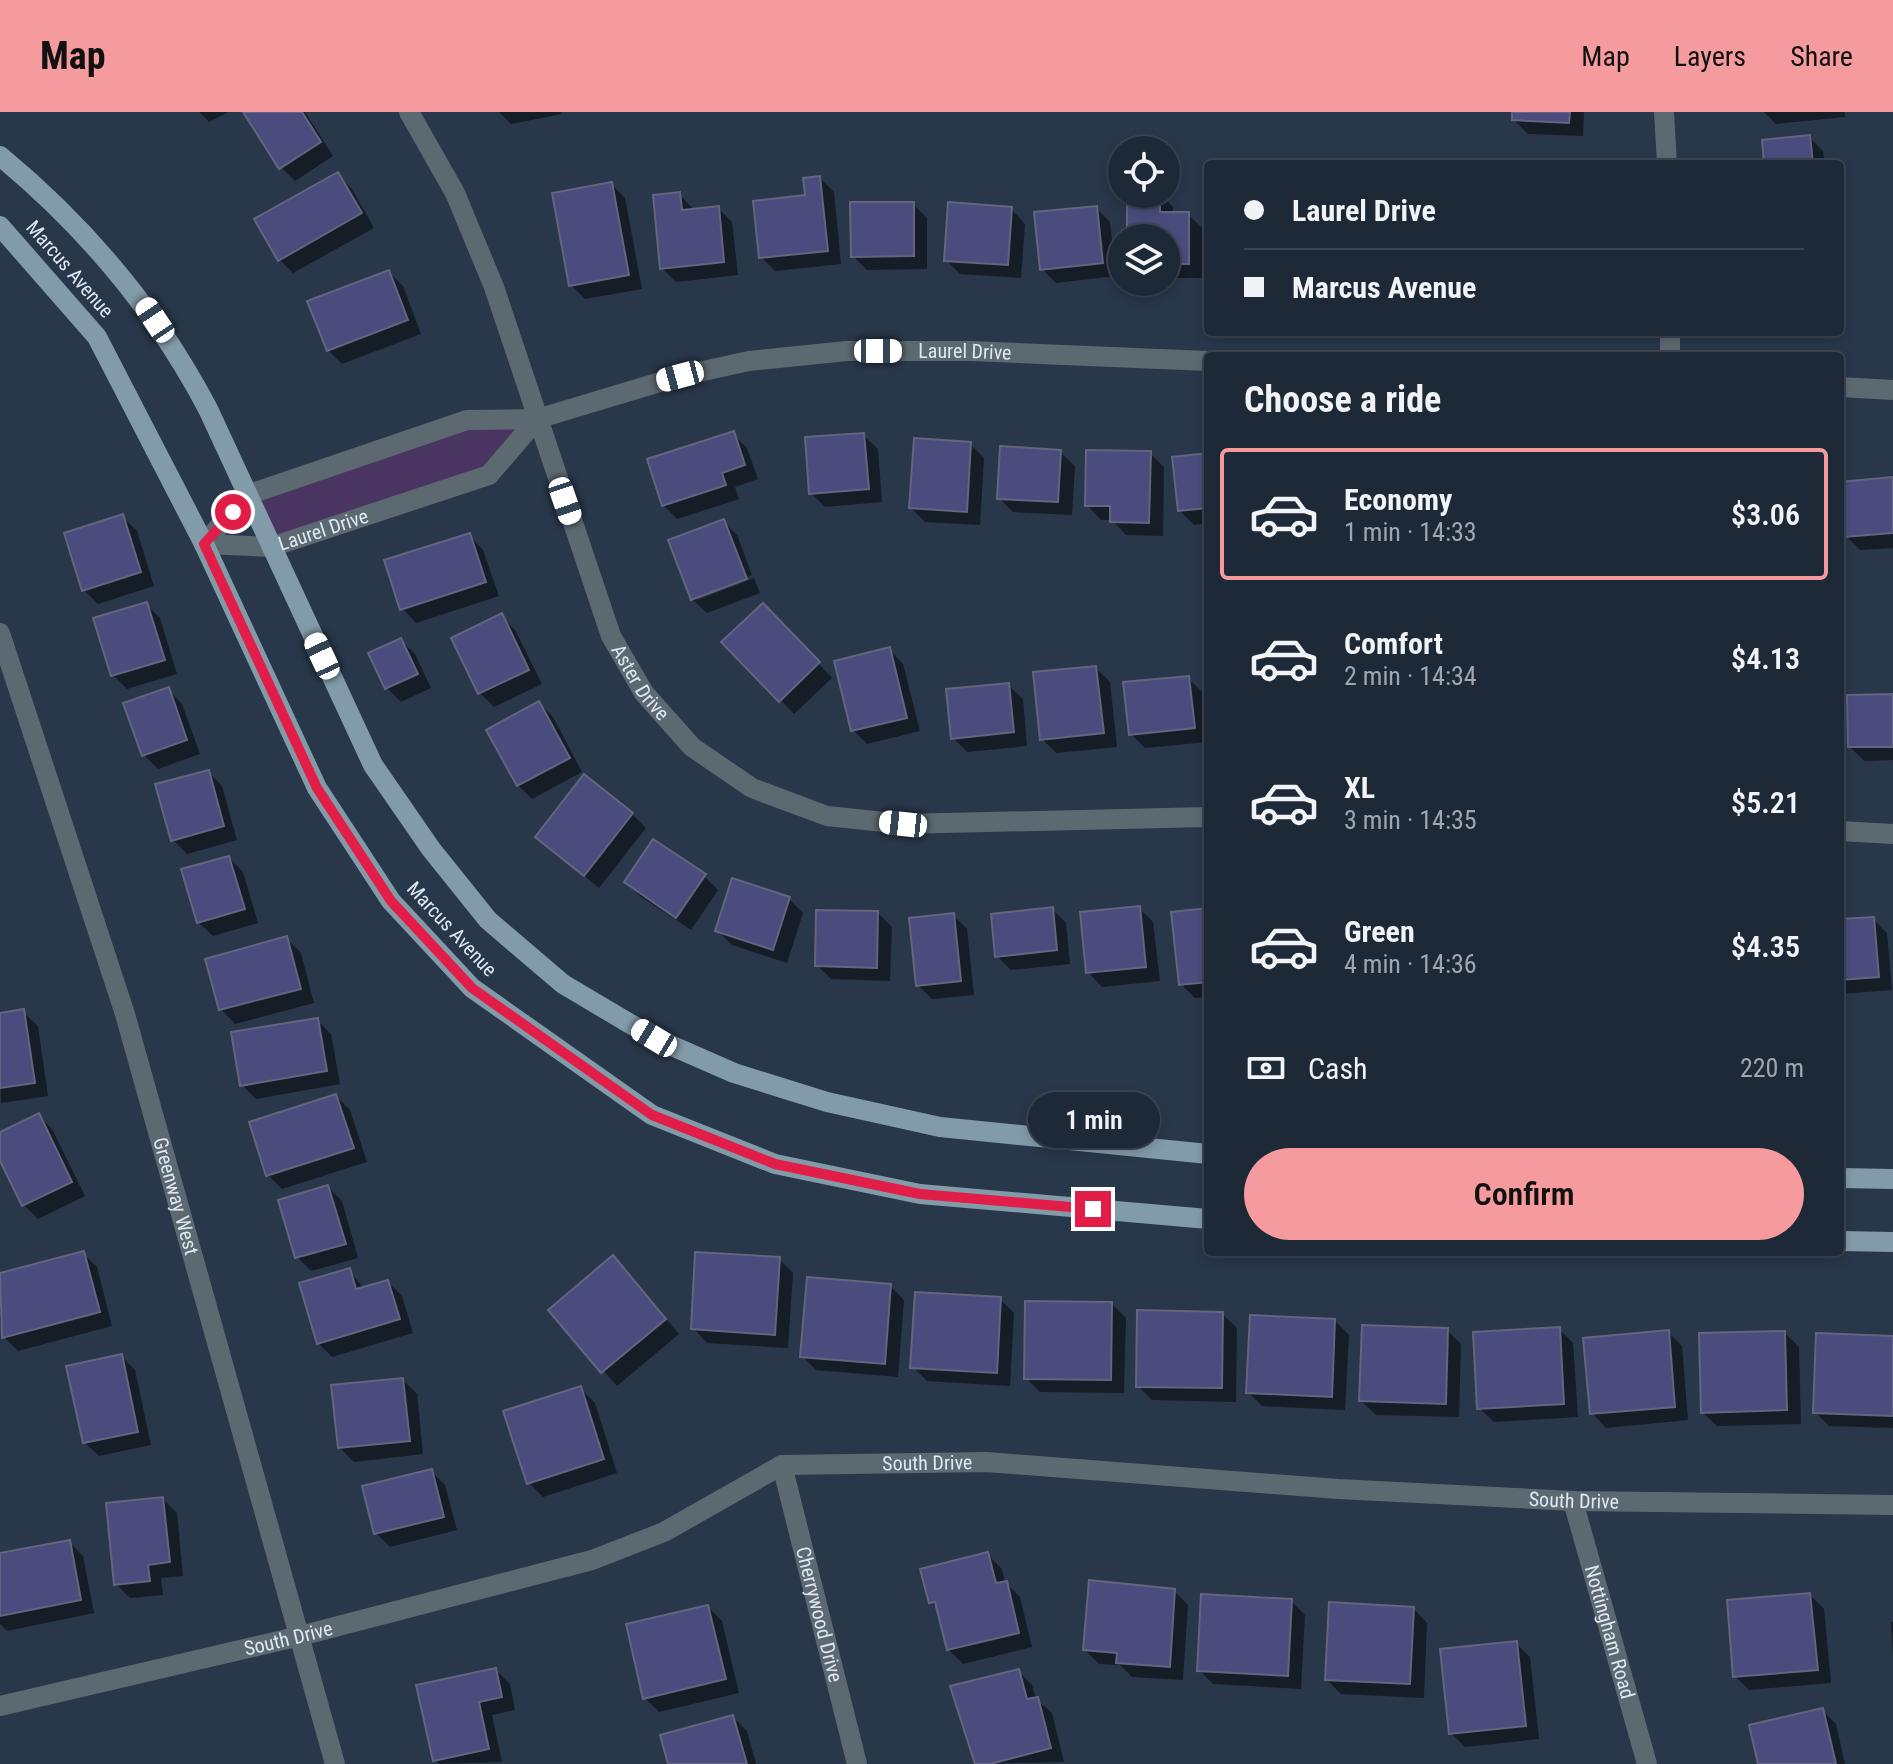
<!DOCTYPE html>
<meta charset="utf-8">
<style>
body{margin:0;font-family:"Roboto Condensed",sans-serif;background:#263140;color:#f1f3f6;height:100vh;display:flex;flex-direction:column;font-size:30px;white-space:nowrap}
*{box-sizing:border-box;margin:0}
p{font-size:26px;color:#a1a6ae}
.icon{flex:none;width:44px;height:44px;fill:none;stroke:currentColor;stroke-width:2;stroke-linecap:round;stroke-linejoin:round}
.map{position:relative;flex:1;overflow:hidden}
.details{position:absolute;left:1204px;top:240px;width:640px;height:904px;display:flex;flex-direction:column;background:#1e2938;border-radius:8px;box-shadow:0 4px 12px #0003,0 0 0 2px #3c4553}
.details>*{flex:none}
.guide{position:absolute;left:1204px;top:48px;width:640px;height:176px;border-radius:8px;box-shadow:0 4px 12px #0003,0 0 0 2px #3c4553;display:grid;align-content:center;height:176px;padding:0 40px;background:#1e2938}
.buttons{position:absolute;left:1108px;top:24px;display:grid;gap:16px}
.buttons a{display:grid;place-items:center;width:72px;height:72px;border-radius:50%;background:#1e2938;box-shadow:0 4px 12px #0003,0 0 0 2px #3c4553;font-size:40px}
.end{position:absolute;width:36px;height:36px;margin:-18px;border:10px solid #e11d48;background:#fff;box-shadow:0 0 0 4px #fff}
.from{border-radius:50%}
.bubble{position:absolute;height:56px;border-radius:28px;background:#1e2938;box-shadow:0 4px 12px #0003,0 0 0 2px #3c4553;font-size:26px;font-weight:600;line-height:56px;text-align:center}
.car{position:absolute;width:24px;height:48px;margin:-24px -12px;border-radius:10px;box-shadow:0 0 6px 2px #0007;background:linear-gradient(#fff 24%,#345 0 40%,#fff 0 76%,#345 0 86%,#fff 0)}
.guide b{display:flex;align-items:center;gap:28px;height:76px;font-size:30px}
.guide b+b{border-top:2px solid #3c4553}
.guide i{width:20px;height:20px;background:#f1f3f6}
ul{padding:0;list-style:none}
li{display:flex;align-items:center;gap:24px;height:132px;margin:0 16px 12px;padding:0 24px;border:4px solid transparent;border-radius:8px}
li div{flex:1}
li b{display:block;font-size:30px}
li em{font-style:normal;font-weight:600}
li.current{border-color:#f59b9d}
li>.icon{width:72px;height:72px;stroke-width:1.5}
h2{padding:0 40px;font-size:36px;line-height:96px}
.pay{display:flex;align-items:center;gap:20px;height:88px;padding:0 40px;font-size:30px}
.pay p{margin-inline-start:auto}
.action{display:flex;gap:16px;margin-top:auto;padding:16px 40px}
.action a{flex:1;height:92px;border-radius:48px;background:#f59b9d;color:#111;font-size:32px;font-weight:600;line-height:92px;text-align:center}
header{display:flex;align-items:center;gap:48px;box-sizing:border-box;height:112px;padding:0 40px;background:#f59b9d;color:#111}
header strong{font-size:38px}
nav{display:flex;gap:44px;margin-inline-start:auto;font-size:28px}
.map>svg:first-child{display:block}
.green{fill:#4a3562}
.shadow{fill:#0007}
.building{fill:#494c7d;stroke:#63657f;stroke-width:2}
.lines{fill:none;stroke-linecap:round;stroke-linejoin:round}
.minor{stroke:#5d6970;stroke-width:20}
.primary{stroke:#829ba8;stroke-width:20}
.route{stroke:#e11d48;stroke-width:10}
.labels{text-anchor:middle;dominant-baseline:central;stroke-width:8;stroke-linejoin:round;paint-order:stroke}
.street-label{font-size:20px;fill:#dee7f4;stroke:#28374a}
</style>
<header>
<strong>Map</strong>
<nav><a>Map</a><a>Layers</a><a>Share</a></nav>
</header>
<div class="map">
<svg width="1893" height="1652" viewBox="0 0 1893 1652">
<rect width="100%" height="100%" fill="#28374a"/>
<polygon class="green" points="537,307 489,363 271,435 247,383 467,308"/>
<g class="shadow">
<polygon points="199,0 228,0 209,10"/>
<polygon points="245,0 305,0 333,44 295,69 281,55"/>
<polygon points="499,0 561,0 562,2 511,12"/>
<polygon points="1514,0 1584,0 1583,24 1528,22 1514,8"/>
<polygon points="1764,0 1845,0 1845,5 1776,12"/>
<polygon points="1809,25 1823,39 1825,52 1766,52"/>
<polygon points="338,63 352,77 374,116 293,161 279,147"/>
<polygon points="820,66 834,80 841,152 775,159 761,145"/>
<polygon points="611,72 625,86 642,177 585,187 571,173"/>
<polygon points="679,82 694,98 718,96 732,110 738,163 676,170 662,156"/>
<polygon points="1129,82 1160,82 1173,95 1173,102 1188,102 1202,116 1202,166 1166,166 1166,126 1129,126"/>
<polygon points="913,92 927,106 927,157 867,158 853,144"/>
<polygon points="1096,96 1110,110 1116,164 1056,171 1042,157"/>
<polygon points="1011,97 1025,112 1021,166 960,162 946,148"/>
<polygon points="1840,146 1845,151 1841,199 1840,199"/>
<polygon points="389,160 403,174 421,222 342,252 328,238"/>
<polygon points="733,322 747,336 758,367 735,375 739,387 677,407 663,393"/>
<polygon points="863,323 878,337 882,390 825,395 811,381"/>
<polygon points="970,332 984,346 980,413 925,410 911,396"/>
<polygon points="1060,340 1075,354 1072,403 1013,400 999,386"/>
<polygon points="1150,341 1164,355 1163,424 1126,423 1112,408 1101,408 1087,393"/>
<polygon points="1208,343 1208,411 1194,413 1180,399"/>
<polygon points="1893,367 1893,436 1860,438 1846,424"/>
<polygon points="123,405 137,419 154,474 98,492 84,478"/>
<polygon points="723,409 737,423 752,463 697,484 697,488 754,466 760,481 707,501 692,487"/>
<polygon points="469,423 483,438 499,484 416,511 402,496"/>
<polygon points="146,492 160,506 177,562 127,577 113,563"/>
<polygon points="763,493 832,566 794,602 724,530"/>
<polygon points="501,504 515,518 542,572 494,595 480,581 453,527"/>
<polygon points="401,528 415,542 431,576 401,590 387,576"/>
<polygon points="889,537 903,552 920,619 867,632 853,618"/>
<polygon points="1096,556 1110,570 1117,635 1056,641 1042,627"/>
<polygon points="1188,566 1202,580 1208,630 1145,636 1131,622"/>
<polygon points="1008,573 1023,587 1027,634 967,640 953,626"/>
<polygon points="168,577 182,592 200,642 158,657 144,643"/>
<polygon points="1893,584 1893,648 1864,649 1850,635"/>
<polygon points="539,591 553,605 582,660 532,687 518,673"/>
<polygon points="208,660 222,674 237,728 187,742 173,728"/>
<polygon points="632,702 646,716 599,776 537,725"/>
<polygon points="229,746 243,760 258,811 213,824 198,810"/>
<polygon points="704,764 718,778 691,818 640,784 626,770"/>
<polygon points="789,787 803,801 787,851 732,833 717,818"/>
<polygon points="1139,796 1153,810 1160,869 1102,875 1088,860"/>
<polygon points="1052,797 1066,811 1070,852 1011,858 997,844"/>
<polygon points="1208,798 1208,885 1195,886 1181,872"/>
<polygon points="878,801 892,815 890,869 831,867 817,853"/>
<polygon points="953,803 967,817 974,883 932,887 918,873"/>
<polygon points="1873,807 1887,821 1892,878 1840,882 1840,809"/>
<polygon points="287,827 301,841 314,891 235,912 221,897"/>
<polygon points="23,900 38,914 48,984 1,991 0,903"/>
<polygon points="317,908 331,922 340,972 256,987 242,973"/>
<polygon points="336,984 350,998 367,1050 282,1077 268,1063"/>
<polygon points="38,1003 52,1017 85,1084 38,1107 24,1093 0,1045 0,1022"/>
<polygon points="328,1075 342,1089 358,1146 311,1159 297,1145"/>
<polygon points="83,1141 97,1155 112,1214 18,1239 4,1225 0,1209 0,1163"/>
<polygon points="779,1147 793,1161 788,1236 707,1231 693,1216"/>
<polygon points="349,1158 364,1177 388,1170 402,1184 413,1221 332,1245 318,1231"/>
<polygon points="627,1160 679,1222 617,1274 551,1199"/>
<polygon points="890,1174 904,1188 898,1265 816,1258 802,1244"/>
<polygon points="1000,1187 1014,1201 1010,1274 927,1269 913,1255"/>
<polygon points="1112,1192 1126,1206 1124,1281 1040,1280 1026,1266"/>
<polygon points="1222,1202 1237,1216 1236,1290 1152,1288 1138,1274"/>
<polygon points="1335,1209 1349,1223 1345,1298 1262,1294 1248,1280"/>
<polygon points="1559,1217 1573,1231 1578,1305 1494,1310 1479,1296"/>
<polygon points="1447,1218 1461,1232 1459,1305 1376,1303 1361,1289"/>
<polygon points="1668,1220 1682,1234 1688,1308 1606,1316 1592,1301"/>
<polygon points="1785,1221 1799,1235 1801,1312 1717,1314 1702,1300"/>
<polygon points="1893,1226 1893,1316 1829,1314 1815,1300"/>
<polygon points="121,1244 135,1258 151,1333 99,1344 84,1330"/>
<polygon points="403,1268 417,1282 423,1342 354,1350 339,1335"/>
<polygon points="581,1277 595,1291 617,1361 543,1385 529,1371"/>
<polygon points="431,1359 445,1373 457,1418 390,1435 376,1421"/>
<polygon points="163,1387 177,1401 183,1464 161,1466 163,1483 130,1486 116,1472"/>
<polygon points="69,1430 83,1444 94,1501 7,1519 0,1512 0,1443"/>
<polygon points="988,1443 1002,1457 1005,1470 1020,1485 1032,1535 963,1552 948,1537 939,1498 931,1490"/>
<polygon points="1174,1479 1188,1493 1183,1568 1132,1565 1120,1553 1099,1552 1085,1538"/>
<polygon points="1810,1483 1824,1497 1831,1571 1749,1578 1735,1564"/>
<polygon points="1291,1489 1305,1503 1301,1577 1213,1572 1199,1558"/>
<polygon points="708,1495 722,1509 739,1581 659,1600 645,1586"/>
<polygon points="1413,1496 1427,1511 1424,1586 1341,1582 1327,1568"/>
<polygon points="1891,1510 1893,1510 1893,1545"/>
<polygon points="1516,1531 1530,1545 1539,1627 1465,1635 1451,1621"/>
<polygon points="496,1558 510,1572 515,1598 492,1603 502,1650 439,1652 435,1648"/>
<polygon points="1018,1559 1032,1573 1036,1587 1052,1601 1064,1650 977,1652"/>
<polygon points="1822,1598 1836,1612 1845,1652 1760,1652"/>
<polygon points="733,1605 747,1619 756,1652 670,1652"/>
</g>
<g class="building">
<polygon points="243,0 302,0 321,30 279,57"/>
<polygon points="1512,0 1570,0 1569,11 1512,8"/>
<polygon points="1810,23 1813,52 1764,52 1762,28"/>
<polygon points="338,60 362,101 278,149 254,107"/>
<polygon points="820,64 828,139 759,146 753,89 805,83 803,66"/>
<polygon points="612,70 629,163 569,174 552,81"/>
<polygon points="680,80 682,98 719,94 724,150 660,157 653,83"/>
<polygon points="1127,82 1160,82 1160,100 1189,100 1189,152 1166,152 1166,126 1127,126"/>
<polygon points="850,90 914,90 914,144 851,145"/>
<polygon points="948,90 1012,95 1008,153 944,149"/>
<polygon points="1097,94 1103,151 1040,158 1034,100"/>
<polygon points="389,158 408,208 327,239 307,189"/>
<polygon points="734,319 745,353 722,361 726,373 662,394 647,347"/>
<polygon points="864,321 869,377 809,382 805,325"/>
<polygon points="914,326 971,330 967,400 909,396"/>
<polygon points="1000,334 1061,338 1058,390 997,387"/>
<polygon points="1086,338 1151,339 1149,411 1110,410 1110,394 1085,394"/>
<polygon points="1208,341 1208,396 1178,399 1172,345"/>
<polygon points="1893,365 1893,421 1844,425 1840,370"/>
<polygon points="123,402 141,460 82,479 64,421"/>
<polygon points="724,407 747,467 691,488 668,428"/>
<polygon points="470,421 486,470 400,498 384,448"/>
<polygon points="147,490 165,548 111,564 93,506"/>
<polygon points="763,491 820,550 779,590 721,530"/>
<polygon points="502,501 529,558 478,582 451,526"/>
<polygon points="401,526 418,562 385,577 368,541"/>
<polygon points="890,535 907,606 851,619 834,549"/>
<polygon points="1096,554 1104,621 1040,628 1033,560"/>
<polygon points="1189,564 1195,616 1129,623 1123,570"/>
<polygon points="1009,571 1014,620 951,627 946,577"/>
<polygon points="169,575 187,628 142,644 123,591"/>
<polygon points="1893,582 1893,635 1848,635 1847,583"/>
<polygon points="539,589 570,646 517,674 486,618"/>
<polygon points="209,658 224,714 171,729 155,672"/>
<polygon points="584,662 633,701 584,764 535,725"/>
<polygon points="653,727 706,762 676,806 624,770"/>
<polygon points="229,744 245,797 197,811 181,757"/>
<polygon points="732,766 790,785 773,838 715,819"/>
<polygon points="1140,794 1146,855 1086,861 1080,800"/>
<polygon points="1053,795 1057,838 995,845 991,802"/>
<polygon points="1208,796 1208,870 1179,873 1171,800"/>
<polygon points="816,798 878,799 877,856 815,854"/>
<polygon points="954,801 961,869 916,874 909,806"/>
<polygon points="1874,805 1879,865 1840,868 1840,807"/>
<polygon points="287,824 301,877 219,898 205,847"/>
<polygon points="24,897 35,971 0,976 0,901"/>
<polygon points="318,906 327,959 240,974 231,920"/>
<polygon points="336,982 354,1036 266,1064 249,1010"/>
<polygon points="39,1001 72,1070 22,1094 0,1049 0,1020"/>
<polygon points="328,1073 346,1132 295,1146 278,1088"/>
<polygon points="84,1139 100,1200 2,1226 0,1161"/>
<polygon points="695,1140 780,1145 775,1223 691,1217"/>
<polygon points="613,1143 666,1207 601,1261 548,1198"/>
<polygon points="350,1156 356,1177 388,1168 400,1207 317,1232 299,1171"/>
<polygon points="807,1165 891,1172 885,1252 800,1245"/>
<polygon points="915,1180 1001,1185 997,1261 910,1256"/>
<polygon points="1025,1189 1112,1190 1111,1268 1024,1267"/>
<polygon points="1137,1198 1223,1200 1222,1276 1136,1275"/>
<polygon points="1250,1203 1335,1207 1332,1285 1246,1281"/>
<polygon points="1362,1213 1448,1216 1446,1292 1359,1289"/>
<polygon points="1560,1215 1564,1292 1477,1297 1473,1220"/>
<polygon points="1669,1218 1675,1295 1590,1302 1583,1226"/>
<polygon points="1785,1219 1787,1298 1701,1301 1699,1221"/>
<polygon points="1816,1221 1893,1224 1893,1304 1813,1301"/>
<polygon points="122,1242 138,1320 83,1331 66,1254"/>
<polygon points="403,1266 410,1329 338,1336 331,1273"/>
<polygon points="581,1274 604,1347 527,1372 503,1299"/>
<polygon points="432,1357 444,1405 374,1422 362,1374"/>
<polygon points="163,1385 170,1450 148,1453 150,1469 114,1473 106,1391"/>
<polygon points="70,1428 81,1488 0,1504 0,1441"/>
<polygon points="988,1440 996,1471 1007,1469 1019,1521 947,1538 935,1490 929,1491 920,1457"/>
<polygon points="1089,1468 1175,1477 1170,1555 1116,1551 1117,1541 1083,1538"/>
<polygon points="1810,1481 1818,1558 1733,1565 1727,1488"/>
<polygon points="1201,1482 1292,1487 1288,1564 1197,1559"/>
<polygon points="1329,1490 1414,1495 1410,1572 1325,1568"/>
<polygon points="708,1493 726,1567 643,1587 626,1512"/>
<polygon points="1517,1529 1526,1614 1449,1622 1440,1537"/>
<polygon points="496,1556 502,1585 479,1590 489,1637 433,1649 416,1573"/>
<polygon points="1019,1557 1027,1587 1038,1585 1051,1636 990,1652 975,1652 950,1574"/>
<polygon points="1823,1596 1836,1652 1758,1652 1749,1613"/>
<polygon points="733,1603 747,1652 668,1652 660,1623"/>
</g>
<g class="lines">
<g class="minor">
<path id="s1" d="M409 0 455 81 494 175 611 524 644 581 692 635 752 676 827 704 903 712 1208 705"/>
<polyline points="1664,0 1667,52"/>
<polyline points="1670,220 1670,244"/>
<polyline points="1840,275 1893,278"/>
<path id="s2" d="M204 432 247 383 467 308 537 307 680 264 749 249 847 239H971L1208 249"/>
<path id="s3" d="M204 432 271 435 489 363 537 307"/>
<path id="s4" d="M0 521 125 902 335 1652"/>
<polyline points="1840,719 1893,722"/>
<path id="s5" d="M782 1353 857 1652"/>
<path id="s6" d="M1573 1389 1647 1652"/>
<path id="s7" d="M0 1594 300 1524 592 1448 664 1420 782 1353 986 1350 1338 1377 1573 1389 1893 1393"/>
</g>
<g class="primary">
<path d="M0 44C86 115 156 198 208 297L373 653 431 737 488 808 563 872 654 926 734 961 827 990 940 1015 1208 1042"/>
<polyline points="0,114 97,225 204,432 317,676 391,789 472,876 652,1003 775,1052 920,1082 1208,1107"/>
<polyline points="1840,1066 1893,1067"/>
<polyline points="1840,1129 1893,1130"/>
</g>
</g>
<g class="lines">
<polyline class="route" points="233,400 204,432 317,676 391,789 472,876 652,1003 775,1052 920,1082 1093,1097"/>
</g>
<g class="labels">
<g class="street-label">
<text transform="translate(70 157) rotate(49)">Marcus Avenue</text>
<text stroke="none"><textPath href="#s2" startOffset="804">Laurel Drive</textPath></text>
<text stroke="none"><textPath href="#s3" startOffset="122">Laurel Drive</textPath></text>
<text stroke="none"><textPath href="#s1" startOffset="618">Aster Drive</textPath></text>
<text transform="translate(452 817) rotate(47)">Marcus Avenue</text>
<text stroke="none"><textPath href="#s4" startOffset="590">Greenway West</textPath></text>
<text stroke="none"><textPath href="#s7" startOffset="968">South Drive</textPath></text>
<text stroke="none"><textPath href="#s7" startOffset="1616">South Drive</textPath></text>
<text stroke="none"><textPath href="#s5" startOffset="154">Cherrywood Drive</textPath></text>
<text stroke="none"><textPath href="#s6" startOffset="136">Nottingham Road</textPath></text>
<text stroke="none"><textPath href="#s7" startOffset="296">South Drive</textPath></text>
</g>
</g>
</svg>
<div class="buttons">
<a><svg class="icon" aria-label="locate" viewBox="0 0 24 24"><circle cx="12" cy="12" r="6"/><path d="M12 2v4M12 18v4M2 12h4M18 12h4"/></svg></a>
<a><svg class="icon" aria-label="layers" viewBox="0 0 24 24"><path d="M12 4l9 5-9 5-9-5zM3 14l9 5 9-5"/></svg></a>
</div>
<i class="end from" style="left:233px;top:400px"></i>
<i class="end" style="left:1093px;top:1097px"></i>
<div class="bubble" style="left:1028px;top:980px;width:132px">1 min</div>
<i class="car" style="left:155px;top:208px;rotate:326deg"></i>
<i class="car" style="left:878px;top:239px;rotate:90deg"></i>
<i class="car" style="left:680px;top:264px;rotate:255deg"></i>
<i class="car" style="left:565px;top:389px;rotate:161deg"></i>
<i class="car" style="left:322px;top:544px;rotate:335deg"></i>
<i class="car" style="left:903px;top:712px;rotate:276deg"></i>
<i class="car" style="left:654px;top:926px;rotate:301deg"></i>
<div class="guide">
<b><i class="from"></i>Laurel Drive</b>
<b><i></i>Marcus Avenue</b>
</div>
<section class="details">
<h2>Choose a ride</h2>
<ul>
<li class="current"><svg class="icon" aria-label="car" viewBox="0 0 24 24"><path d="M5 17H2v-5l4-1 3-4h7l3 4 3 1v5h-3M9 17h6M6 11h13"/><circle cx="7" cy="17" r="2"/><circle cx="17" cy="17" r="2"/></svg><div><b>Economy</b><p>1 min · 14:33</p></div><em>$3.06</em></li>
<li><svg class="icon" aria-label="car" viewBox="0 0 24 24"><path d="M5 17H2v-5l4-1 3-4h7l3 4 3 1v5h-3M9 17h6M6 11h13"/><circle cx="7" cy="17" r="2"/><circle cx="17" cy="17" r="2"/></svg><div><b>Comfort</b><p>2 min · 14:34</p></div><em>$4.13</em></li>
<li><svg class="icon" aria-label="car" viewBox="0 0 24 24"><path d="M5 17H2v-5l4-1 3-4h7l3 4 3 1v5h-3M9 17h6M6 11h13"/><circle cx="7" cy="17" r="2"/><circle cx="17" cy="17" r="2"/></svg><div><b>XL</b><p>3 min · 14:35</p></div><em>$5.21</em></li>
<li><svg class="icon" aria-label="car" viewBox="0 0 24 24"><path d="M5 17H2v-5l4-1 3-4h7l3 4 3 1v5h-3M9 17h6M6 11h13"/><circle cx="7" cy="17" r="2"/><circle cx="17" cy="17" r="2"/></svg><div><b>Green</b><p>4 min · 14:36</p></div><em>$4.35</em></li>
</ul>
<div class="pay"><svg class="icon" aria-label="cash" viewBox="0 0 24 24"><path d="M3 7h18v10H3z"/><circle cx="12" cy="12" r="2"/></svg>Cash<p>220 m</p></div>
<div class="action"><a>Confirm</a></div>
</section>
</div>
